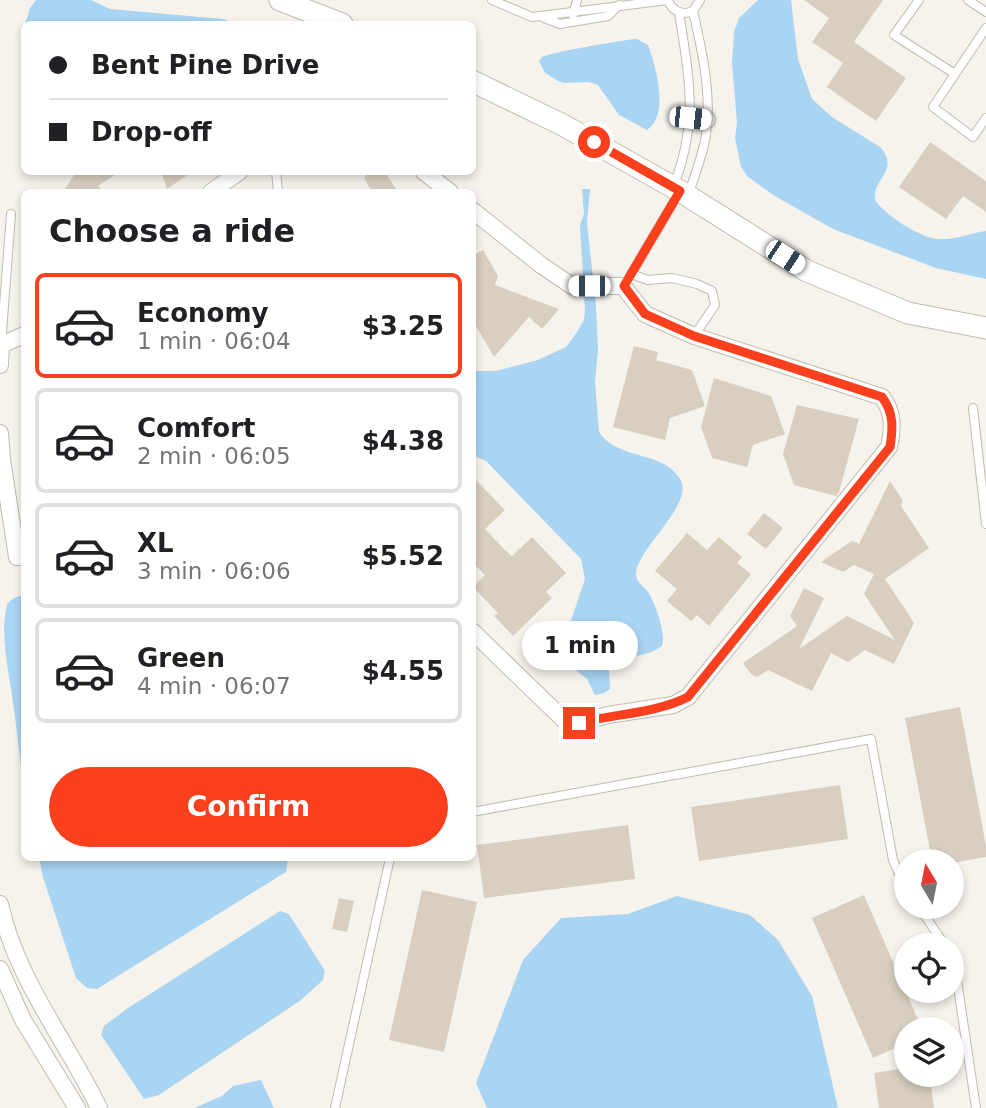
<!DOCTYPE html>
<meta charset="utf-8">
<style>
body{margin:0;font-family:"DejaVu Sans",sans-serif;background:#f2f2f2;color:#202124;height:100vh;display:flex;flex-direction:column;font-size:26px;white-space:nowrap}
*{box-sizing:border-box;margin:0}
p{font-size:23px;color:#757577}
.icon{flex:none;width:38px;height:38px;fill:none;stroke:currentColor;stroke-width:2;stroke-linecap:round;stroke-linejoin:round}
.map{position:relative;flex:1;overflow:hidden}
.details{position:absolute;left:21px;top:189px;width:455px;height:672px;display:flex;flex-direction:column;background:#fff;border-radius:10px;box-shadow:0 4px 10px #0003}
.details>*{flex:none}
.hud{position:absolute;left:21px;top:21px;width:455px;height:154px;border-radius:10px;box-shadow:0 4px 10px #0003;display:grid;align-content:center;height:154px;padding:0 28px;background:#fff}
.needle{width:46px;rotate:350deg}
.controls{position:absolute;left:894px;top:849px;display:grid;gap:14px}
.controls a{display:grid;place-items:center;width:70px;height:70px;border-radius:50%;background:#fff;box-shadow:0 4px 10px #0003;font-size:35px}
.end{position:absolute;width:32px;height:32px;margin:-16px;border:9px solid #fc3f1d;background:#fff;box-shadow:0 0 0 4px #fff}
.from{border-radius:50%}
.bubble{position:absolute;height:49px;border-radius:24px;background:#fff;box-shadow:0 4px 10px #0003;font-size:23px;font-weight:600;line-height:49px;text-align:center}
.car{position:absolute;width:21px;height:42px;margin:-21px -10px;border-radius:9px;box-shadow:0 0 5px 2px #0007;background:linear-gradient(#fff 24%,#345 0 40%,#fff 0 76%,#345 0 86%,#fff 0)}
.hud b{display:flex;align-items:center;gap:24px;height:66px;font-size:26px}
.hud b+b{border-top:2px solid #e0e0e0}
.hud i{width:18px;height:18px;background:#202124}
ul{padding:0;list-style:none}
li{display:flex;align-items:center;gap:21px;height:105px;margin:0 14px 10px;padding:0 14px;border:4px solid #e0e0e0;border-radius:10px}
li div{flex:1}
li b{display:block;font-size:26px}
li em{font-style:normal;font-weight:600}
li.current{border-color:#fc3f1d}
li>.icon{width:63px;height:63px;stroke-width:1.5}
h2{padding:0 28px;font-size:32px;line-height:84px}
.button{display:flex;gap:14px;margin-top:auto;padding:14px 28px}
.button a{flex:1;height:80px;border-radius:42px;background:#fc3f1d;color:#fff;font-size:28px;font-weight:600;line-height:80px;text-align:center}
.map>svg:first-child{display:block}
.water{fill:#a9d4f2}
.building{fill:#d8cfc1}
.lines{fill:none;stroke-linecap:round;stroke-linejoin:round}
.service-casing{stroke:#c2bbae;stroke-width:10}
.minor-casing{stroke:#c2bbae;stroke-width:18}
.tertiary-casing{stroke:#c2bbae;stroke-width:23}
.service{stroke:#fff;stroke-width:8}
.minor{stroke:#fff;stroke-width:16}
.tertiary{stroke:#fff;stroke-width:21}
.route{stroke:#fc3f1d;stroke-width:9}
</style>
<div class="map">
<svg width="986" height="1108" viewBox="0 0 986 1108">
<rect width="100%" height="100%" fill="#f6f3ec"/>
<g class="water">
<polygon points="36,0 91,0 110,9 223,19 237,24 25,24 30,8"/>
<path d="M758 0H791L798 59 812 99 832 117 880 147C902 172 869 179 876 202 889 217 917 236 937 239 952 241 971 233 986 231V279L936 268 833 229 773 195 747 176 741 167 735 138 737 123 732 64 734 32 739 18Z"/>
<path d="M637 39 648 45C656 67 670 115 647 130L619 115 598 85 589 82 564 83 558 81 545 73 539 61C540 59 541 58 542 57 548 53 628 39 637 39Z"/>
<path d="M582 189H590L587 222 596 306 598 350 595 382 599 432C616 460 663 450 680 479 695 504 639 546 636 573 635 583 646 587 650 595 656 607 666 633 662 646 644 659 622 654 609 667L610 689 604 693 595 695 587 679 573 668 563 655 564 641 585 579 581 559 486 461 473 455V371H496L538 360 566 347 577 332 584 320 585 310 580 225 584 214Z"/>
<path d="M24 595V787C19 757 17 726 12 696 8 668 0 633 7 605 10 599 18 596 24 595Z"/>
<polygon points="39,858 288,858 286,872 97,989 87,988 76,978 43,877"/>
<polygon points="677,896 750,915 778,940 812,996 838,1108 487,1108 476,1083 523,960 561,918 628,914"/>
<polygon points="280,911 289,914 325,971 323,980 301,1000 159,1095 144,1099 101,1035 104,1026 128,1008"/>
<polygon points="261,1080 274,1108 194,1108 222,1096 233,1086"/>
</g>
<g class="building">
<polygon points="804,0 883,0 854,42 906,78 876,121 827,87 843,63 812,42 829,18"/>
<polygon points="930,142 986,181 986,212 963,196 946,219 899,187"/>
<polygon points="76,172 119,172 98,186 103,192 63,192"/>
<polygon points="161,172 192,172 167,189"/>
<polygon points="369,172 385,172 398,192 372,192 364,178"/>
<polygon points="483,250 498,276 495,285 559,309 542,329 529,317 494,357 476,326 472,325 472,256"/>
<polygon points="634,346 658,352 656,360 692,370 705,406 670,418 665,440 613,427"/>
<polygon points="714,378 771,396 785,434 753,445 747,467 712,458 701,427"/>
<polygon points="797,405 859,419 839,492 836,496 794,485 783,454"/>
<polygon points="472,476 505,510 485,529 504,549 512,556 532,537 566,573 546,592 552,598 513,636 494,616 498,613 473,587 485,575 472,562"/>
<polygon points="890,481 903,501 901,506 929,548 885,579 914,623 894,664 865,650 848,662 831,653 812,691 768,670 757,677 751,674 743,663 797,626 790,616 804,588 824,598 799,649 847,616 895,640 864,594 874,574 854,565 843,572 821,562 852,541 859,544"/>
<polygon points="764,513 783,528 766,549 747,534"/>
<polygon points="687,533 707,550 719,537 742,557 737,563 751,574 709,626 697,615 691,621 667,601 677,589 655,571"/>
<polygon points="960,707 986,846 986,857 952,863 952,861 932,861 905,718"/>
<polygon points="840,785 848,839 699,861 691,807"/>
<polygon points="628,825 635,879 484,898 477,845"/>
<polygon points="422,890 477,902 444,1052 389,1040"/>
<polygon points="864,895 922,1029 906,1029 906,1043 873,1058 812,918"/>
<polygon points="339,898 354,901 347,932 332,929"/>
<polygon points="906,1068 906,1074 929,1074 934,1108 879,1108 874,1073"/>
</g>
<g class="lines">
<defs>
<g id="service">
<polyline points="492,0 532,17 668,0"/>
<path d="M668 0C672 11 682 16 693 11L700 0"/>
<polyline points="919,0 894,35 955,74"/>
<polyline points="968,0 986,12"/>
<polyline points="573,15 577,0"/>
<polyline points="544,18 560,24 608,16 619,5"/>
<polyline points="986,28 933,107 973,137 986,118"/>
<polyline points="276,172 278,192"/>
<path d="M674 185C699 121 689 78 679 12"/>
<path d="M689 193C695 174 703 155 706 135 712 93 702 51 693 11"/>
<polyline points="631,274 648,280 672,278 697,284 712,291 715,305 694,336"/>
<polyline points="630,276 680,191"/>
<polyline points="1,345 11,214"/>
<polyline points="973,408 986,524"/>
<polyline points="472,812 871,739 893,860 906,890"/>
<polyline points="918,906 945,945"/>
<polyline points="952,961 955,967 976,1108"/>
<polyline points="335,1108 390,858"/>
</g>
<g id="minor">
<polyline points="690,118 707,120"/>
<polyline points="424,172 450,192"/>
<polyline points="211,192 239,172"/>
<path d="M472 210 541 265 572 286H623L645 314 694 336 882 397C894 413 893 428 889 447L688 697 673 705 608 715 579 723 564 720 472 631"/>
<polyline points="0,365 1,345 24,335"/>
<polyline points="0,433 2,460 17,557 24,557"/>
<path d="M0 904C16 979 66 1040 99 1108"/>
<polyline points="0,969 23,1020 77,1108"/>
</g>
<g id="tertiary">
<polyline points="280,0 342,24"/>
<polyline points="472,81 563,125 680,191 807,271 908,313 986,328"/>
</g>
</defs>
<use href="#service" class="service-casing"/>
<use href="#minor" class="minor-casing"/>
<use href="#tertiary" class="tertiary-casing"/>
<use href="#service" class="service"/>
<use href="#minor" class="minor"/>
<use href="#tertiary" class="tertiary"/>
</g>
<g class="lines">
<path class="route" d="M579 723C613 714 657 713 688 697L890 447C893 428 894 413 882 397L694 336 645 314 624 286 680 191 594 142"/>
</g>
</svg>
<div class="controls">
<a><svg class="needle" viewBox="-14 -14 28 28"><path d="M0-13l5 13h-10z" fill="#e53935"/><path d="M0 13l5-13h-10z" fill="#757577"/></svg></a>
<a><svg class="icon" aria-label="locate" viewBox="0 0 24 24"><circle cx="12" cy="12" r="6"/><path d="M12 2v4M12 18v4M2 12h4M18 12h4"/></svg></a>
<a><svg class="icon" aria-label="layers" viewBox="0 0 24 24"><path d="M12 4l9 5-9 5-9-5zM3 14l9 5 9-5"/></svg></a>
</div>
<i class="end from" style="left:594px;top:142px"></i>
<i class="end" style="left:579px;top:723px"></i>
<div class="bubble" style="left:522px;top:621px;width:116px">1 min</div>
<i class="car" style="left:690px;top:118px;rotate:96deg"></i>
<i class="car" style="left:785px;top:257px;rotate:123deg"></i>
<i class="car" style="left:589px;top:286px;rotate:270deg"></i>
<div class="hud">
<b><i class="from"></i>Bent Pine Drive</b>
<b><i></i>Drop-off</b>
</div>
<section class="details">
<h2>Choose a ride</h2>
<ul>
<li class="current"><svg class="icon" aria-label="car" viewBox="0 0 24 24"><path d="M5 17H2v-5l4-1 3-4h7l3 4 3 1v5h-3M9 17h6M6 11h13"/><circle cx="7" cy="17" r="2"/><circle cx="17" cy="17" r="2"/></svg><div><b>Economy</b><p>1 min · 06:04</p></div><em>$3.25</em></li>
<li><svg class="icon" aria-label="car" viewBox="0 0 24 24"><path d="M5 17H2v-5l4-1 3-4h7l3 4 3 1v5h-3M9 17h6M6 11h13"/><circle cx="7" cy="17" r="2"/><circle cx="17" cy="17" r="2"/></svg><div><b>Comfort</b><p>2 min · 06:05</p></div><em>$4.38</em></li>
<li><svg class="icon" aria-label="car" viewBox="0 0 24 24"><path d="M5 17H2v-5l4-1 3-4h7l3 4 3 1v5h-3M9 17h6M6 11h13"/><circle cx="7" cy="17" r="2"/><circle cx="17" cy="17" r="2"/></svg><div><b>XL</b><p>3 min · 06:06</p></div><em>$5.52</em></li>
<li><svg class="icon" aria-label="car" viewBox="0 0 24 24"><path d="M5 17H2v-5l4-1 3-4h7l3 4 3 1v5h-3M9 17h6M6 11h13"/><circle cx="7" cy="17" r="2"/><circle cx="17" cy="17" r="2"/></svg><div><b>Green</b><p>4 min · 06:07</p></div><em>$4.55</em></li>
</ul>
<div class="button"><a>Confirm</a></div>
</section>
</div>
